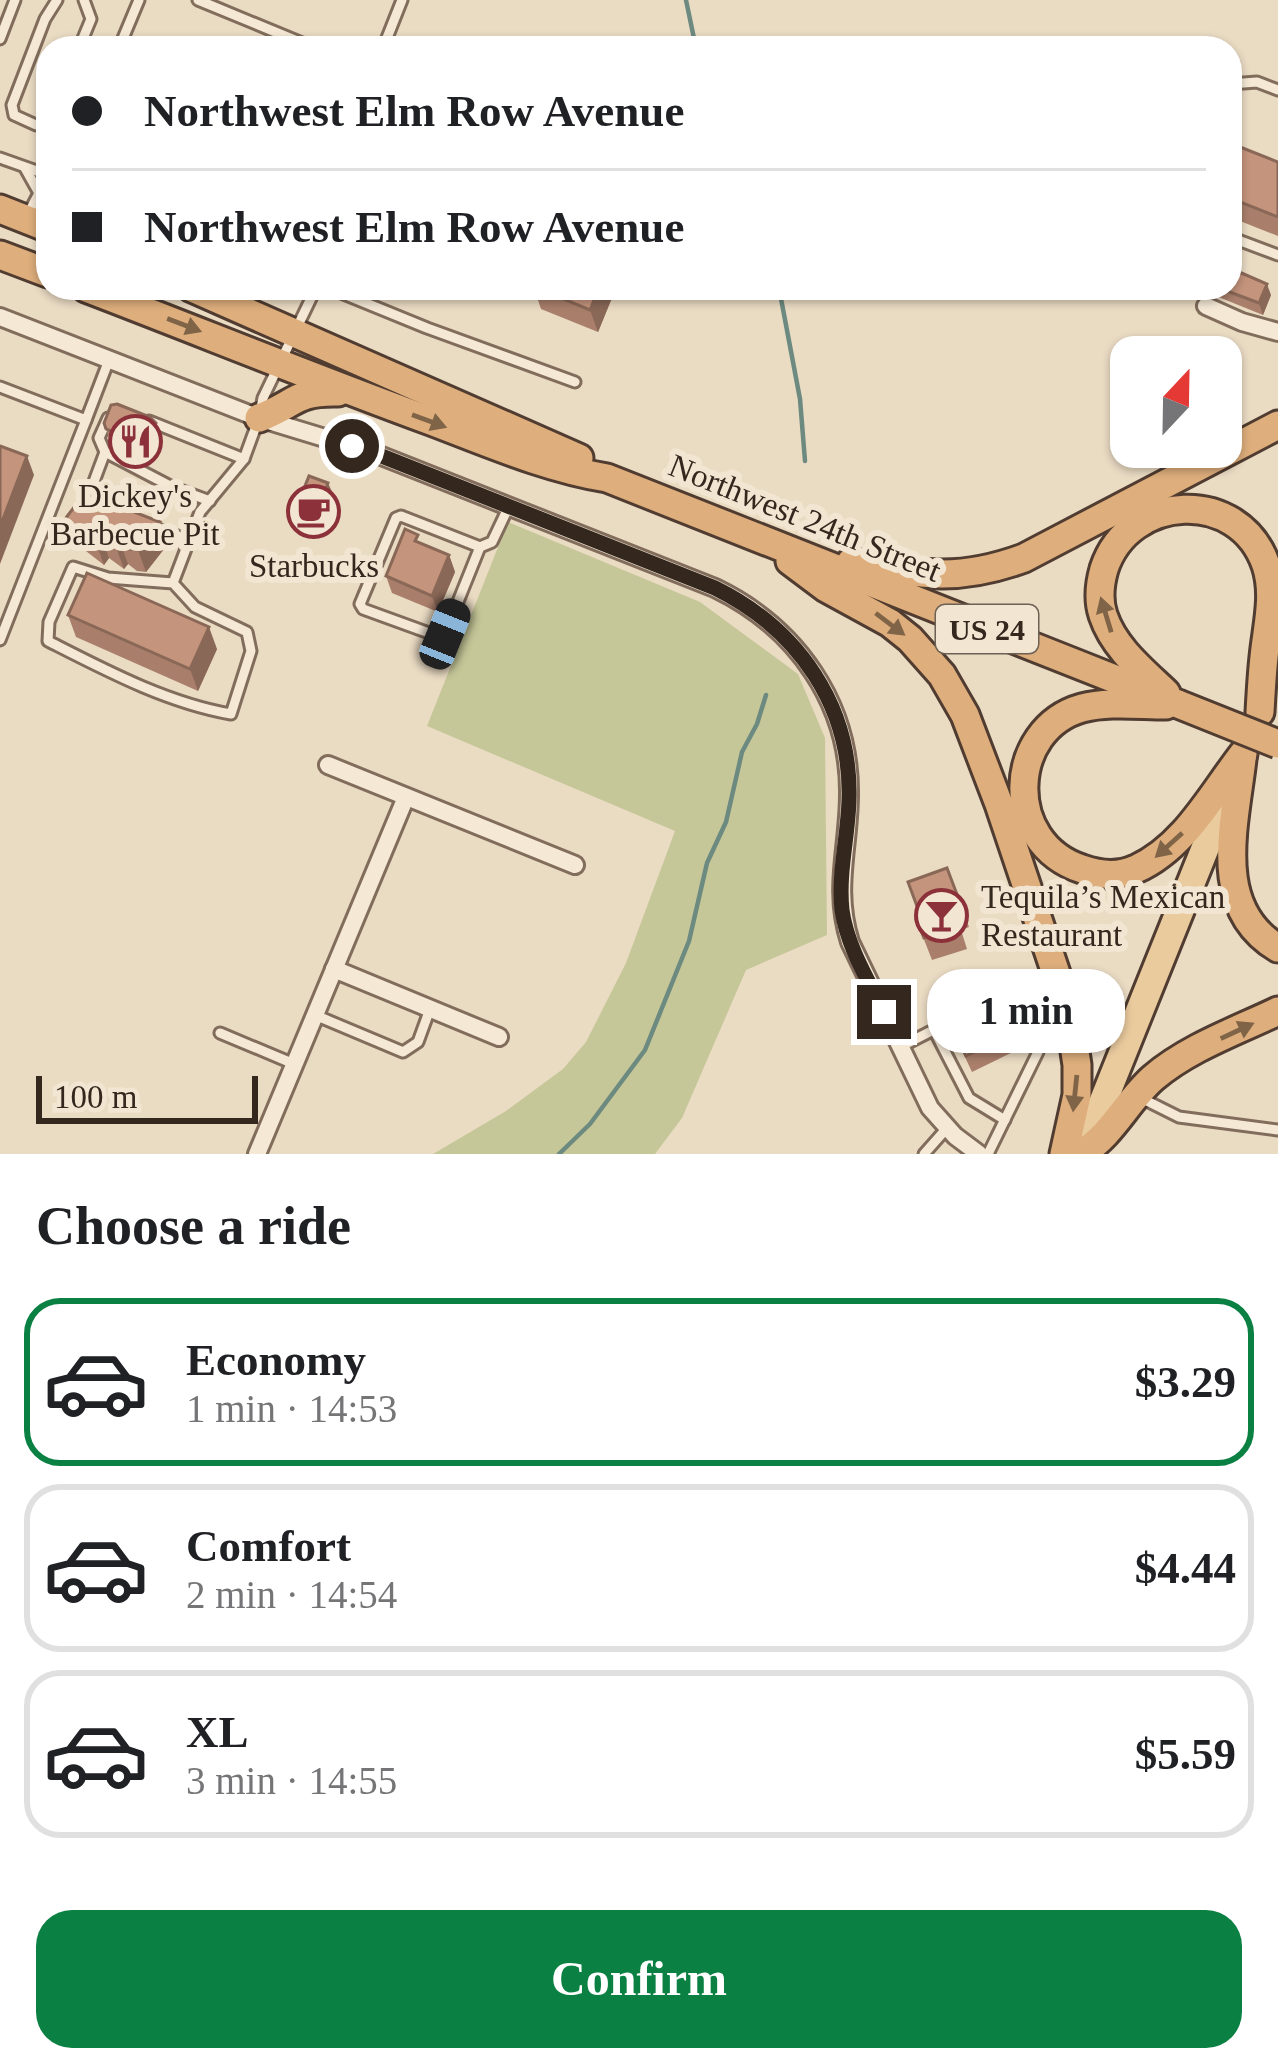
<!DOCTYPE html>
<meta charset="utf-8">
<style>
body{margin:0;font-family:Georgia,serif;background:#f2f2f2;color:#202124;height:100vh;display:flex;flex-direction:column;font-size:45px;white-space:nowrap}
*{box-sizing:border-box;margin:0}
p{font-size:39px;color:#757577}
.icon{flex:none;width:66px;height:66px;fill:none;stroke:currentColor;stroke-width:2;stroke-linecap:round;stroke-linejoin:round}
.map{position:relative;height:1154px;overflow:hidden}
.side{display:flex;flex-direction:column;background:#fff;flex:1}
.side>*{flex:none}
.top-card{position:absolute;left:36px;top:36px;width:1206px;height:264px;border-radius:36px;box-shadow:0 3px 9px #0004;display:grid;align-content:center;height:264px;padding:0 36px;background:#fff}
.needle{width:78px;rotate:22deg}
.controls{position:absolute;left:1110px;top:336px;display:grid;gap:24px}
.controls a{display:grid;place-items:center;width:132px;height:132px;border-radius:24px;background:#fff;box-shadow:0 3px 9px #0004;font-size:60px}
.scale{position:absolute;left:36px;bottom:30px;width:222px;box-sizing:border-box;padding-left:12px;border:6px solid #34271e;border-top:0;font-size:33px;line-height:42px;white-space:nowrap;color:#34271e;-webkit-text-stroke:9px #f2e6d2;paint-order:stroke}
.end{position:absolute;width:54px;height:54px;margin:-27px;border:15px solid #34271e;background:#fff;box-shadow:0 0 0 6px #fff}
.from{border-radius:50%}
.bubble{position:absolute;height:84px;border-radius:36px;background:#fff;box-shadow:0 3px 9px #0004;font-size:39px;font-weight:800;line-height:84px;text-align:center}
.car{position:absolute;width:36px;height:72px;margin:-36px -18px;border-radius:15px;box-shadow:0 0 9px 3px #0007;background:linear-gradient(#222 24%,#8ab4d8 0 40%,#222 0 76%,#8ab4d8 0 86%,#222 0)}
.top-card b{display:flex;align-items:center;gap:42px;height:114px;font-size:45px}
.top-card b+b{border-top:3px solid #e0e0e0}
.top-card i{width:30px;height:30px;background:#202124}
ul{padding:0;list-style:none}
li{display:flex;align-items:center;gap:36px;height:168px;margin:0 24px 18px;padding:0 12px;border:6px solid #e0e0e0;border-radius:36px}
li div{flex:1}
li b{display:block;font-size:45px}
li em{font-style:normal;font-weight:800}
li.active{border-color:#0b8043}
li>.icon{width:108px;height:108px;stroke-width:1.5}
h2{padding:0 36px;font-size:54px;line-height:144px}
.primary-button{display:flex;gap:24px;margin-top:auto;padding:24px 36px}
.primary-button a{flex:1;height:138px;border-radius:36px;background:#0b8043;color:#fff;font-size:48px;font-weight:800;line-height:138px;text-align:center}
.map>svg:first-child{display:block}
.green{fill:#c6c798}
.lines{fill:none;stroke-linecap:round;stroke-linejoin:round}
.stream{stroke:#6d8a80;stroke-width:4.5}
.service-casing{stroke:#826d5c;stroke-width:15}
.minor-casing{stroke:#826d5c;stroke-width:22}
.primary-casing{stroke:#503c30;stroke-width:33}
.trunk-casing{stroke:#503c30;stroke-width:33}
.service{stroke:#f5e9d6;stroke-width:9}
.minor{stroke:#f5e9d6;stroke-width:16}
.primary{stroke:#eacb9e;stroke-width:27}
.trunk{stroke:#deae7c;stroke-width:27}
.trunk-bridge-casing{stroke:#503c30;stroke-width:33;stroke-linecap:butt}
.trunk-bridge{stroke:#deae7c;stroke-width:27}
.wall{fill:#a97f6b}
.shaded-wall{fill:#8a6857}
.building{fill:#c5947c;stroke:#8a6857;stroke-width:3}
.oneway{fill:#806448}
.route{stroke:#34271e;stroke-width:15}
.labels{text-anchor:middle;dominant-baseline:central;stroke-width:12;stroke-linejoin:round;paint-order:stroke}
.shield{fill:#f2e6d2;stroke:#6d6054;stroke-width:3}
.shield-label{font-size:30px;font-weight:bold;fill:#34271e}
.poi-label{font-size:33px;fill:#34271e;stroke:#f2e6d2}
.street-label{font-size:33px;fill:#34271e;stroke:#f2e6d2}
</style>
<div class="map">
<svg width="1278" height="1154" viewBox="0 0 1278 1154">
<rect width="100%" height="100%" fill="#eadbc3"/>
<polygon class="green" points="508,522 700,602 798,674 825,738 827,935 746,970 682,1118 655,1154 433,1154 506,1111 563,1069 586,1042 626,963 675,831 427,726"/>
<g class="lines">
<g class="stream">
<polyline points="686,0 696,48"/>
<polyline points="779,288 800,399 805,461"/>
<polyline points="559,1154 590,1124 645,1050 689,941 707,863 726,822 742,752 757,724 766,695"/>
</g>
<defs>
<g id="service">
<polyline points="198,0 314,48"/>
<polyline points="0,39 15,0"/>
<polyline points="79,48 91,19 84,0"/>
<polyline points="119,48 139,0"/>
<polyline points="383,48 402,0"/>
<polyline points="1230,84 1257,82 1278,90"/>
<polyline points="48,119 36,125 14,115 12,105 45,19 57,0"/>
<polyline points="0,158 48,175"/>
<polyline points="25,168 39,193 27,216"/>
<polyline points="1230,237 1278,255"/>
<polyline points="329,288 427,328 575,382"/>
<polyline points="0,387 86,420 109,360"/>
<polyline points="108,418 99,438 105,452 172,487 210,501"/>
<polyline points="149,421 244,459"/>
<polyline points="86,503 105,452"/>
<polyline points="152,527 189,540"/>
<polyline points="480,547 401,516 396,518 360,604 363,609 440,637 445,634 480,547 492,542 509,506"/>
<path d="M173 583 108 578 73 567 49 622 48 641C105 670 167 703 231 714L251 651 247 632 195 607 173 583 200 512 244 459 259 418 263 398 316 288"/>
<polyline points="0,640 86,420"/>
<polyline points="315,1015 403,1052 418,1042 430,1009"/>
<polyline points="934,1030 969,1098 1005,1120"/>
<polyline points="220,1033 294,1064"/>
<polyline points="900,1047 1010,991 1038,1052 988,1154"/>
<polyline points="1139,1097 1179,1117 1278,1130"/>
<polyline points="924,1154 947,1128"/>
</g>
<g id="minor">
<polyline points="1206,306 1242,322 1278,332"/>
<path d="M0 317 259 418 374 453 715 588C796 627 850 703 849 794 849 847 833 889 850 942L930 1108 955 1136 979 1154"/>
<polyline points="328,765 575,865"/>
<polyline points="334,969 499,1037"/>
<polyline points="257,1154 406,797"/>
</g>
<polyline id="primary" points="1082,1154 1235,774"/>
<g id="trunk">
<polyline points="0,209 48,228"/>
<polyline points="0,255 48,273"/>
<path d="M86 288C201 332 316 379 431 421 489 443 546 468 607 478L1178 704"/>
<polyline points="192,288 579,458"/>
<path d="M259 418C296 404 294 391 338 392"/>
<polyline points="790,561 826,588 890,623 910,639 942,675 965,715 999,804 1069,1012 1077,1065 1077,1095 1064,1154"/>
<path d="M851 562C919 574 956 583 1024 558L1278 425"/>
<path d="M1166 693C1142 670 1114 648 1103 615 1098 600 1100 583 1104 569 1129 493 1239 487 1266 565 1276 595 1267 626 1264 657 1262 675 1261 694 1260 712"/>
<path d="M1166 705C1139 705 1108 701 1082 708 1007 729 1002 843 1082 869 1099 875 1119 877 1136 869 1184 848 1212 794 1243 754"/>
<path d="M1242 759C1235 823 1210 908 1278 948"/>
<path d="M1082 1153C1113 1134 1126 1102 1153 1078 1188 1048 1236 1031 1278 1011"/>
</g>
</defs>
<use href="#service" class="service-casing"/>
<use href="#minor" class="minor-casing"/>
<use href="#primary" class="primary-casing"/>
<use href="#trunk" class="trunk-casing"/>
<use href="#service" class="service"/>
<use href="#minor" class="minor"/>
<use href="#primary" class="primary"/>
<use href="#trunk" class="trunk"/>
<defs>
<polyline id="trunk-bridge" points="1178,704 1278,744"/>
</defs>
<use href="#trunk-bridge" class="trunk-bridge-casing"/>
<use href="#trunk-bridge" class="trunk-bridge"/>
</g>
<g class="wall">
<polygon points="1230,143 1278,162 1278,236 1230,217"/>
<polygon points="534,288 616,288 598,332 541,309"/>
<polygon points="1201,288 1230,288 1271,295 1263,315 1211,294 1203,294"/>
<polygon points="104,423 156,423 162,439 152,463 112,446"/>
<polygon points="333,494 316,537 296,529 292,518"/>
<polygon points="65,519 160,522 168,544 146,572 137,571 128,564 124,569 109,558 104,565 73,541"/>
<polygon points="422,544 449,555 455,572 438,612 392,593 386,576"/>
<polygon points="68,615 217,649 198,691 76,637"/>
<polygon points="947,868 969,927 961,930 967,949 932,960 916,919 921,917"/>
<polygon points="951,1027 1019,1029 1025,1046 972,1072"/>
</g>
<g class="shaded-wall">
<polygon points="1267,284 1271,295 1263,315 1259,303"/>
<polygon points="599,288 616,288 598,332 590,310"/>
<polygon points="156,423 162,439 152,463 146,446"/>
<polygon points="27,456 34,475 0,564 0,527"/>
<polygon points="328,483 333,494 316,537 312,526"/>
<polygon points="160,522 168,544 146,572 138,550"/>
<polygon points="101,536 109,558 104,565 96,543"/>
<polygon points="120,542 128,564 124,569 116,547"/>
<polygon points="449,555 455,572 438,612 432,596"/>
<polygon points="209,627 217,649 198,691 190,669"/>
</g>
<g class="building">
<polygon points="585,41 603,48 582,48"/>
<polygon points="1230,143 1278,162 1278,217 1230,198"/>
<polygon points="1230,268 1267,284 1259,303 1219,288 1230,288"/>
<polygon points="537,288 599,288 590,310"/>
<polygon points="1184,342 1212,355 1211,357 1177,357"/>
<polygon points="117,404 150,417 156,423 146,446 106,429 104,423 111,405"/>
<polygon points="0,446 27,456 0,527"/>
<polygon points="309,476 328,483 312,526 292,518"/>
<polygon points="85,493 160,522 138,550 129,549 120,542 116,547 101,536 96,543 65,519"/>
<polygon points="405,529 418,535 415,541 449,555 432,596 386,576"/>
<polygon points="87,573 209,627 190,669 68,615"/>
<polygon points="947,868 961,905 952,908 959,927 924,938 916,919 921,917 908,882"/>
<polygon points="1005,1000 1019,1029 966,1056 951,1027"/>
</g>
<defs><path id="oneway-solid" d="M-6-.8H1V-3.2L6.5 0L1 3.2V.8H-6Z" transform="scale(3)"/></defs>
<g class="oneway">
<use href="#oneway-solid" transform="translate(184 325) rotate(21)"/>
<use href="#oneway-solid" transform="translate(429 421) rotate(20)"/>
<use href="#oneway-solid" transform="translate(1106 615) rotate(-107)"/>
<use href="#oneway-solid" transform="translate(890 624) rotate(37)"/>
<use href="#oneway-solid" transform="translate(1169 845) rotate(138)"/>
<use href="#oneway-solid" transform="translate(1237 1031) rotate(-25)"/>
<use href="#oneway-solid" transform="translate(1075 1093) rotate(96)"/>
</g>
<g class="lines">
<path class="route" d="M352 446 374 453 715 588C798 629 852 706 849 800 848 837 838 873 842 910 847 946 868 980 884 1012"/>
</g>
<defs>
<symbol id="restaurant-ring" viewBox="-11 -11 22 22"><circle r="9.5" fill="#f2e6d2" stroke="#8c313a" stroke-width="1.5"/><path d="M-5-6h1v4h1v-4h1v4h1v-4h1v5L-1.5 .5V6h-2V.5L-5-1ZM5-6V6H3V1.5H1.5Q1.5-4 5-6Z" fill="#8c313a"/></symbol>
<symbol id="cafe-ring" viewBox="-11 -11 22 22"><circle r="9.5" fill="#f2e6d2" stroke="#8c313a" stroke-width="1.5"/><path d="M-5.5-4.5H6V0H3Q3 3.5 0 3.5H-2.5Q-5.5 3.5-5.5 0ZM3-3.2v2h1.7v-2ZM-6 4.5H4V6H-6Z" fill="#8c313a"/></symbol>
<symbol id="bar-ring" viewBox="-11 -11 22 22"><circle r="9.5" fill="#f2e6d2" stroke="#8c313a" stroke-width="1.5"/><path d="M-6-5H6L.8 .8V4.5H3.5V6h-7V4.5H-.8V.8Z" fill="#8c313a"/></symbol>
</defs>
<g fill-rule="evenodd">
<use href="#restaurant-ring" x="106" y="412" width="59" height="59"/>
<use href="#cafe-ring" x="284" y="482" width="59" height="59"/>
<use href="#bar-ring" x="912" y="886" width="59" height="59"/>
</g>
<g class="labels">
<rect class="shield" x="936" y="605" width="102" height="48" rx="9"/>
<g class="shield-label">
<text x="987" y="629">US 24</text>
</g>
<g class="poi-label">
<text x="135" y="496">Dickey's<tspan x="135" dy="38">Barbecue Pit</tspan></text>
<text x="314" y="566">Starbucks</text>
<text x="981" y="897" text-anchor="start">Tequila’s Mexican<tspan x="981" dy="38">Restaurant</tspan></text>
</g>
<g class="street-label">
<text transform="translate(805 518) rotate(22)">Northwest 24th Street</text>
</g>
</g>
</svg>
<div class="controls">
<a><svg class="needle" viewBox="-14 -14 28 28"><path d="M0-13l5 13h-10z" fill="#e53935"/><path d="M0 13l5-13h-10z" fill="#757577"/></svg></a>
</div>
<div class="scale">100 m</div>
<i class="end from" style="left:352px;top:446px"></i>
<i class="end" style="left:884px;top:1012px"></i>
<div class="bubble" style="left:927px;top:969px;width:198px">1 min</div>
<i class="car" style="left:445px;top:634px;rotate:22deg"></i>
<div class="top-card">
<b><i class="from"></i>Northwest Elm Row Avenue</b>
<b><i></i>Northwest Elm Row Avenue</b>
</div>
</div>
<section class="side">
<h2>Choose a ride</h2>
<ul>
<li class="active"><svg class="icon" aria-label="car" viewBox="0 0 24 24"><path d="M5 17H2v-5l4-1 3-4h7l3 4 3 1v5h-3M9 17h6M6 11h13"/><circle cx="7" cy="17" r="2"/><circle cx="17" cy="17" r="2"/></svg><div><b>Economy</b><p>1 min · 14:53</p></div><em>$3.29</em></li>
<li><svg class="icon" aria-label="car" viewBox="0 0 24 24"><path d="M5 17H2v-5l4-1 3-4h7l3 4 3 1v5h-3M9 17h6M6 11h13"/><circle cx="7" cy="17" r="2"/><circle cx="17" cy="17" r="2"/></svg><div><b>Comfort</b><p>2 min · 14:54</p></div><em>$4.44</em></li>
<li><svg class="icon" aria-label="car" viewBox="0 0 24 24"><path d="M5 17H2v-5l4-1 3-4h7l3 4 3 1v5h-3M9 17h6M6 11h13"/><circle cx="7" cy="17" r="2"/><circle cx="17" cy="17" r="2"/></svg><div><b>XL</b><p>3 min · 14:55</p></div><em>$5.59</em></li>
</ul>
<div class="primary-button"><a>Confirm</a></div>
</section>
